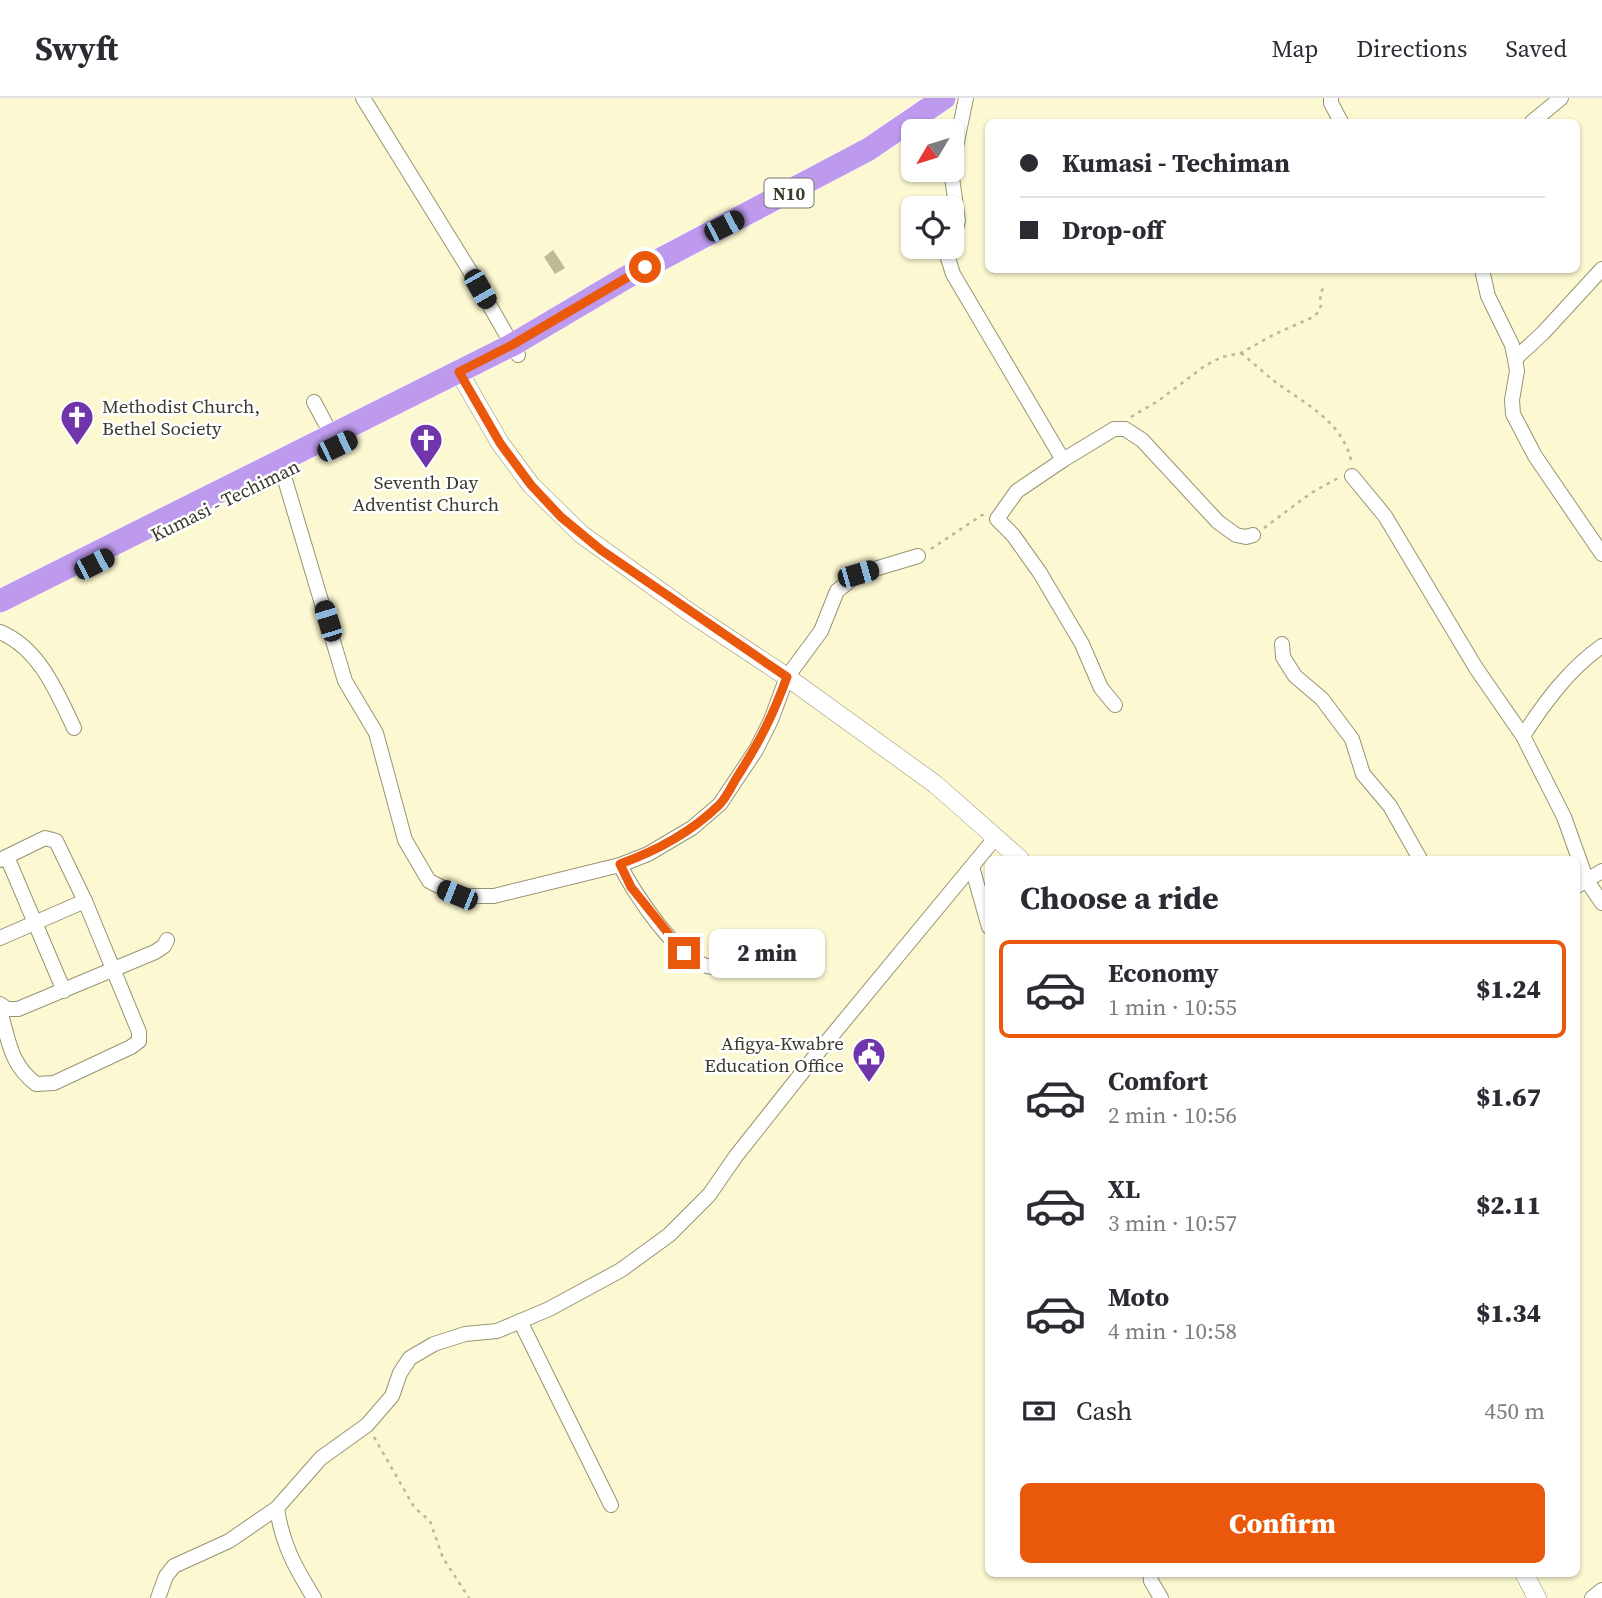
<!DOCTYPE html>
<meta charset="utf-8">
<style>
body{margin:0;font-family:"Source Serif 4",serif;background:#f7f7f7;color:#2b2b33;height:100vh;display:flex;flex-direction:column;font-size:26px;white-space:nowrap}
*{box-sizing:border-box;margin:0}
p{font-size:23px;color:#7c7c81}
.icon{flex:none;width:38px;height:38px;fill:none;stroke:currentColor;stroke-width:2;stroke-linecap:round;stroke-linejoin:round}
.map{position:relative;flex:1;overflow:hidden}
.sheet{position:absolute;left:985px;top:758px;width:595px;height:721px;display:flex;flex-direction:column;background:#fff;border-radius:10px;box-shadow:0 2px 5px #0004}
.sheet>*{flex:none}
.banner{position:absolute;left:985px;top:21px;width:595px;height:154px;border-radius:10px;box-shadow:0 2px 5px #0004;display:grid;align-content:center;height:154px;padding:0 35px;background:#fff}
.needle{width:46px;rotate:232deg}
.tools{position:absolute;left:901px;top:21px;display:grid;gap:14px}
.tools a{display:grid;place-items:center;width:63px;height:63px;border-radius:10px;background:#fff;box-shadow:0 2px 5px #0004;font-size:35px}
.end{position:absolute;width:32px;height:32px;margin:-16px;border:9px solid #ea580c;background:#fff;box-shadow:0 0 0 4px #fff}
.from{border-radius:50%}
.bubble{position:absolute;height:49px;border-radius:10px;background:#fff;box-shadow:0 2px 5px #0004;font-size:23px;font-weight:800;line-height:49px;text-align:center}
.car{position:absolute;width:21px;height:42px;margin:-21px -10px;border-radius:9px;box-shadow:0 0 5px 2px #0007;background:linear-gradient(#222 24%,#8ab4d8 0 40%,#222 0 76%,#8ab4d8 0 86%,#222 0)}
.banner b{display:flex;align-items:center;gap:24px;height:66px;font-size:26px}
.banner b+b{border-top:2px solid #e1e1e2}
.banner i{width:18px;height:18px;background:#2b2b33}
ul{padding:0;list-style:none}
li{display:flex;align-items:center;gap:21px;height:98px;margin:0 14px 10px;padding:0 21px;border:4px solid transparent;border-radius:10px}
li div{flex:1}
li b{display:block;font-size:26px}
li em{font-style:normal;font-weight:800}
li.current{border-color:#ea580c}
li>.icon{width:63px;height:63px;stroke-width:1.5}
h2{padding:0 35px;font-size:32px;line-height:84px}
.pay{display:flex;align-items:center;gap:18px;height:77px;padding:0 35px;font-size:26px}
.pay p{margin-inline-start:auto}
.button{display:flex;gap:14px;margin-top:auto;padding:14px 35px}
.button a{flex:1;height:80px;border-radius:10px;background:#ea580c;color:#fff;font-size:28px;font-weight:800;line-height:80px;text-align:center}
header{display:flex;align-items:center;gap:42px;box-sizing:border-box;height:98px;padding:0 35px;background:#fff;border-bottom:2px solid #e1e1e2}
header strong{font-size:33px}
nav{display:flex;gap:38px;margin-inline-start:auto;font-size:24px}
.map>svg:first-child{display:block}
.building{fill:#beba96}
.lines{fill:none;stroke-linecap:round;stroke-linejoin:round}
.minor-casing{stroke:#989471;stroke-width:16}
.tertiary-casing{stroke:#989471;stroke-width:19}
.trunk-casing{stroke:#fff;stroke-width:24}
.path{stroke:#bbb89a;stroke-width:2.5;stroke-dasharray:3.5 5;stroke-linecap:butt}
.minor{stroke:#fff;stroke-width:14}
.tertiary{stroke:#fff;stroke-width:18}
.trunk{stroke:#be9aee;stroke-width:23}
.route{stroke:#ea580c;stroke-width:9}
.labels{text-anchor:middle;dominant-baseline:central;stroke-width:5;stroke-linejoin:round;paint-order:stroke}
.shield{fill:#fff;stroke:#76756b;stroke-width:2}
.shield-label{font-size:18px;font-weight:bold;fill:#3b3a2b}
.poi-label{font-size:19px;fill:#3b3a2b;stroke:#fff;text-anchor:start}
.street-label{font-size:19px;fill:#3b3a2b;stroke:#fff}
</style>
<header>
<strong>Swyft</strong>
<nav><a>Map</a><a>Directions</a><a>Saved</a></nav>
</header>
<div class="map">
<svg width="1602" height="1500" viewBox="0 0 1602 1500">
<rect width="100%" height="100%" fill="#fcf8d2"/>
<polygon class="building" points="553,152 565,170 555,176 544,159"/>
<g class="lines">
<defs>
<g id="minor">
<polyline points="363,0 470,173 518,257"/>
<polyline points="1331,0 1331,5 1341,24"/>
<polyline points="1532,24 1561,0"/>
<polyline points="952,68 966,0"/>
<polyline points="951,72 958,123 952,146"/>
<polyline points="951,149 948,160 953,176 1063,362 1114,331 1125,331 1142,342 1218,424 1236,437 1246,439 1253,437"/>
<polyline points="1482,172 1488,198 1512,247 1515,261 1517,273 1512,302 1513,316 1535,358 1602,456"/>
<polyline points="1515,261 1543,235 1602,171"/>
<polyline points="314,304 337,347"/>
<polyline points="1063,362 1017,393 997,421 1013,437 1040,475 1082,546 1101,590 1115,607"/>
<polyline points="283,375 345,583 376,635 405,742 429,783 457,797 468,798 494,798 620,767 648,756 692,730 720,706 756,652 771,622 787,579 821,533 837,493 858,476 918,458"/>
<polyline points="1352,378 1385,418 1476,570 1523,638 1564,719 1587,783 1602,805"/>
<path d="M0 534C39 550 57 594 74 630"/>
<polyline points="1282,546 1283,559 1295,578 1322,601 1352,641 1363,676 1390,708 1420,761"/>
<path d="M1523 638C1544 605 1569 571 1602 548"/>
<polyline points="7,759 64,893"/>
<path d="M0 762 45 740 56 743 85 803 139 934V943L131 949 54 985 36 986C10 966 9 943 0 913"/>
<path d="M620 767C633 794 680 866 712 869 722 870 732 861 741 857"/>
<polyline points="972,769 989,829"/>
<polyline points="1577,788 1602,773"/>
<polyline points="0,840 85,803"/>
<polyline points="0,906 7,911 18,911 155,854 164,848 167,842"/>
<polyline points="520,1223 611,1407"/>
<path d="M277 1410C282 1446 295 1469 314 1500"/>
<polyline points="1150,1475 1151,1483 1161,1500"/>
<polyline points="158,1500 166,1478 174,1468 229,1443 277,1410 321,1360 367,1327 392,1298 400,1275 410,1260 434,1246 465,1236 497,1233 549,1211 621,1172 669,1137 709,1097 736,1058 820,952 996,739"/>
<polyline points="1592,1500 1602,1492"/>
</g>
<g id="tertiary">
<polyline points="459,274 500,345 531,387 581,436 692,516 787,579 935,686 1020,761"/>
<polyline points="1524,1475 1537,1500"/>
</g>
<polyline id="trunk" points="0,503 512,247 627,179 869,51 944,0"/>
</defs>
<use href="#minor" class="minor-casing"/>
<use href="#tertiary" class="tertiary-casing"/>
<use href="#trunk" class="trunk-casing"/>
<g class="path">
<path d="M1241 255C1252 264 1263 274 1274 283 1305 306 1341 322 1351 362"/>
<polyline points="1131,319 1158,303 1206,267 1222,259 1241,255 1273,237 1311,220 1319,214 1321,207 1320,196 1325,187"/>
<polyline points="1264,430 1311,395 1340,379"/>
<polyline points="931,451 982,417 984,417"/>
<polyline points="374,1339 414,1409 430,1423 443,1460 469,1500"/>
</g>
<use href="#minor" class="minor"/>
<use href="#tertiary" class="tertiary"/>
<use href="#trunk" class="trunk"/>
</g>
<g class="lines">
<path class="route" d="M645 169 512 247 459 274 500 345 531 387 561 419 601 452 787 579C773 617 761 641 739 676 732 686 727 700 718 708 690 735 656 753 620 766L631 789 684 855"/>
</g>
<defs>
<symbol id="church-pin" viewBox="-11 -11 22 30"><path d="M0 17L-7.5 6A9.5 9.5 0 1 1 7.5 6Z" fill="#7035ab" stroke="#fff"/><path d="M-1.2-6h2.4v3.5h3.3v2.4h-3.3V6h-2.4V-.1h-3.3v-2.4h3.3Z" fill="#fff"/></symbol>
<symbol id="civic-pin" viewBox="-11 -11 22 30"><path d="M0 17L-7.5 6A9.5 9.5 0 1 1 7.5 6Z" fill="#7035ab" stroke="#fff"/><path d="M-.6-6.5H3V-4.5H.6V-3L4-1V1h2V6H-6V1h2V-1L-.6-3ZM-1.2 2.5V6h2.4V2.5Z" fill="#fff"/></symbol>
</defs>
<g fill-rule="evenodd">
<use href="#church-pin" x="58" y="300" width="38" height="52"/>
<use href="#church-pin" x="407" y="323" width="38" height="52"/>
<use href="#civic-pin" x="850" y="937" width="38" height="52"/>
</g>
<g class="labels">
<rect class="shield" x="764.5" y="80.5" width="49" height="29" rx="5"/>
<g class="shield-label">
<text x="789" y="95">N10</text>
</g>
<g class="poi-label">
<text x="102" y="308">Methodist Church,<tspan x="102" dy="22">Bethel Society</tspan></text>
<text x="426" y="384" text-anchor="middle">Seventh Day<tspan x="426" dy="22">Adventist Church</tspan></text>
<text x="844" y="945" text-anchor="end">Afigya-Kwabre<tspan x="844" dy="22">Education Office</tspan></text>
</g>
<g class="street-label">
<text transform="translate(225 402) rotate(-26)">Kumasi - Techiman</text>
</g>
</g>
</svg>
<div class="tools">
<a><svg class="needle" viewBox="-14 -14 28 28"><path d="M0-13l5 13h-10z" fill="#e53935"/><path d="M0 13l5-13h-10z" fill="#7c7c81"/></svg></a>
<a><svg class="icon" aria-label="locate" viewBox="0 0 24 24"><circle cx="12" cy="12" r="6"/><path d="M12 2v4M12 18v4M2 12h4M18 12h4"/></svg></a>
</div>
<i class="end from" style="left:645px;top:169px"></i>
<i class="end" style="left:684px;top:855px"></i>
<div class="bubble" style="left:709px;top:831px;width:116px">2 min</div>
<i class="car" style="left:724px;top:128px;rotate:63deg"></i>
<i class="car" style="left:480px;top:191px;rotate:150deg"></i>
<i class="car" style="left:337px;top:348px;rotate:64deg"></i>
<i class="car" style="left:94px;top:466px;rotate:63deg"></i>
<i class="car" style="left:858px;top:476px;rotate:74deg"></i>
<i class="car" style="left:328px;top:523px;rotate:343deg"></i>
<i class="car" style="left:457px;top:797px;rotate:292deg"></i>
<div class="banner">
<b><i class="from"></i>Kumasi - Techiman</b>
<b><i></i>Drop-off</b>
</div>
<section class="sheet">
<h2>Choose a ride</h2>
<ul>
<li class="current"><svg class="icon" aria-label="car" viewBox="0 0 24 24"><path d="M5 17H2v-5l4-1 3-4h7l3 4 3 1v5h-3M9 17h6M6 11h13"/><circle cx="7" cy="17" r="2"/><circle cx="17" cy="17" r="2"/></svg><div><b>Economy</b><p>1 min · 10:55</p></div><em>$1.24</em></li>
<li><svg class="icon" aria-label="car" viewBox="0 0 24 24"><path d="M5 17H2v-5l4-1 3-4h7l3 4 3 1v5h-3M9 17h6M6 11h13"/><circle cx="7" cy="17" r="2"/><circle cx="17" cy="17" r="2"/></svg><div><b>Comfort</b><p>2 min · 10:56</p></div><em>$1.67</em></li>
<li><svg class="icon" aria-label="car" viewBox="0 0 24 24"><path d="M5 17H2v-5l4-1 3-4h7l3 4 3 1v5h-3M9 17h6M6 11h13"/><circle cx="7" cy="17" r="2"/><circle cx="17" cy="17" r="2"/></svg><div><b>XL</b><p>3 min · 10:57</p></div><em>$2.11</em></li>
<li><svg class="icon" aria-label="car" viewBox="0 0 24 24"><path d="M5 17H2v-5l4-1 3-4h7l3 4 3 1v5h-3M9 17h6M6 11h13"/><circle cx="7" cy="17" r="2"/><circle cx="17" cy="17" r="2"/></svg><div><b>Moto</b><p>4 min · 10:58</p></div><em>$1.34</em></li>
</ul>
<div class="pay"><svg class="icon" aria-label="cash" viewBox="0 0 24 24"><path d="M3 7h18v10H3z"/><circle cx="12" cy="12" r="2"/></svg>Cash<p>450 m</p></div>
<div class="button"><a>Confirm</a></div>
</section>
</div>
